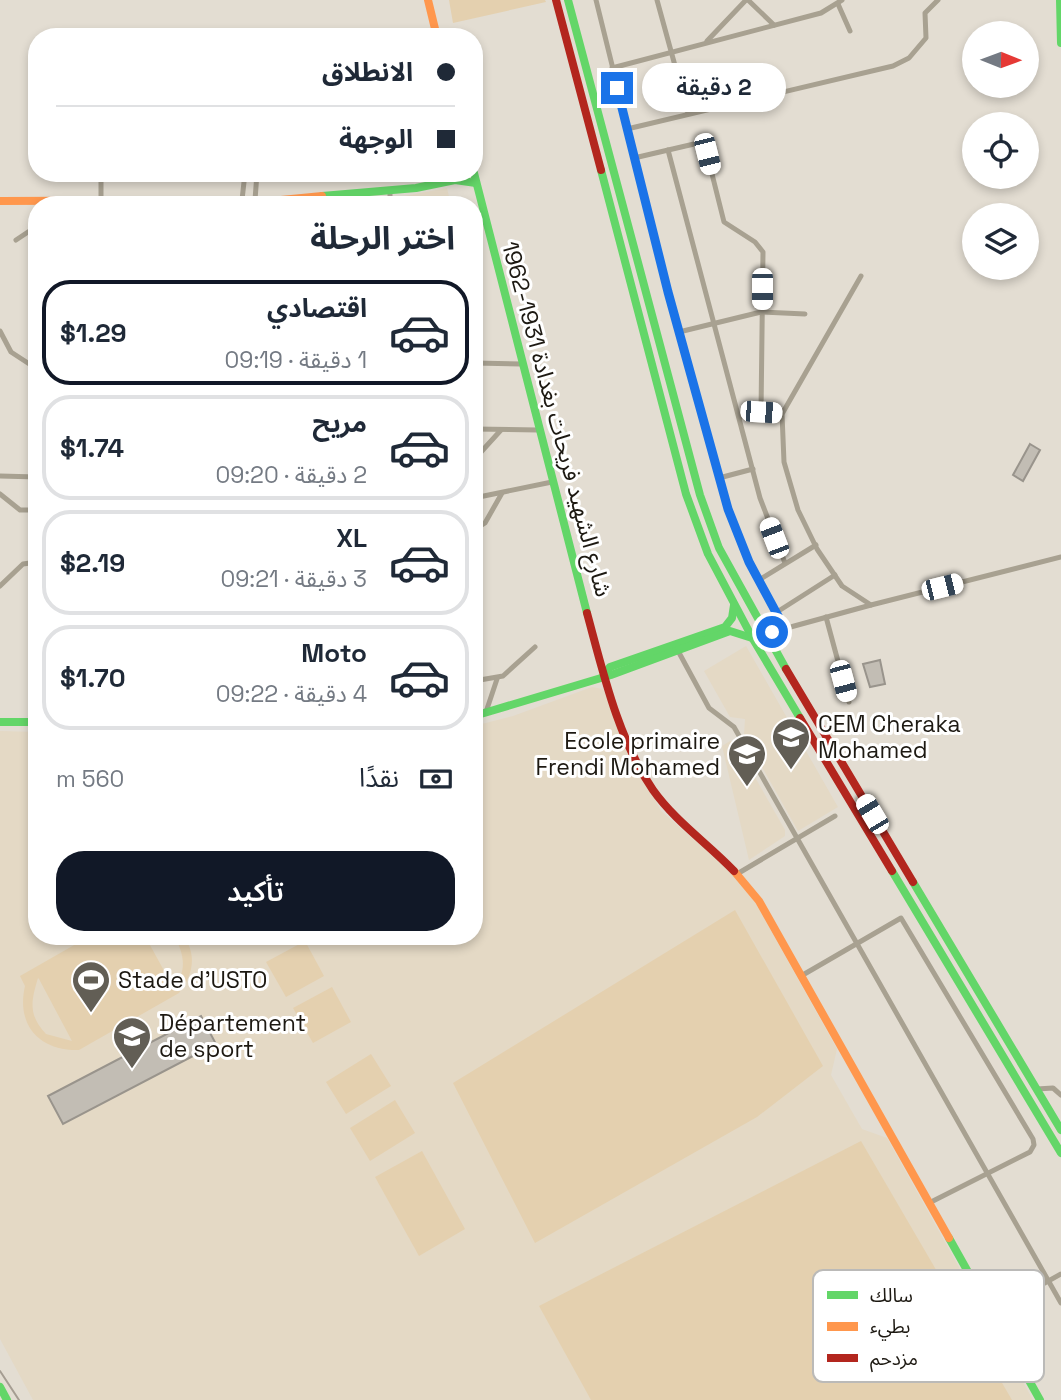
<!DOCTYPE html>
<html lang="ar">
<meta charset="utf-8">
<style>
body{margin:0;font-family:"Space Grotesk","Noto Sans Arabic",sans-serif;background:#f2f2f3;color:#1f2937;direction:rtl;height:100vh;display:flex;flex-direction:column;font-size:26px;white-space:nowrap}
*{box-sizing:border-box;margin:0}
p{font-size:23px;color:#747a83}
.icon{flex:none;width:38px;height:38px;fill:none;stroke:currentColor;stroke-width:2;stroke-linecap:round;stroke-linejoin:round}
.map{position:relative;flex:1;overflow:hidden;direction:ltr}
.details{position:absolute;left:28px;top:196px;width:455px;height:749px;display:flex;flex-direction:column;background:#fff;border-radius:28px;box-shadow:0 4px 10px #0003;direction:rtl}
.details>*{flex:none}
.top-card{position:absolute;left:28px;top:28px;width:455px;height:154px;border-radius:28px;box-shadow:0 4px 10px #0003;direction:rtl;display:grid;align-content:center;height:154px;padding:0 28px;background:#fff}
.needle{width:46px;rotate:91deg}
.buttons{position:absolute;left:962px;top:21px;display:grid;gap:14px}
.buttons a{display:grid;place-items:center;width:77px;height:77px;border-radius:50%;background:#fff;box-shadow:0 4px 10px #0003;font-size:35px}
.end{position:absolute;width:32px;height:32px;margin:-16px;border:9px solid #1a73e8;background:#fff;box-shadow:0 0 0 4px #fff}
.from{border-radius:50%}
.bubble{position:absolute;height:49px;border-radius:24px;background:#fff;box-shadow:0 4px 10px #0003;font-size:23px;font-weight:600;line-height:49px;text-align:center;direction:rtl}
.car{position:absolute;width:21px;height:42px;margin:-21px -10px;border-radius:9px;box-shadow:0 0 5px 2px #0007;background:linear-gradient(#fff 24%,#345 0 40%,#fff 0 76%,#345 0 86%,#fff 0)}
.top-card b{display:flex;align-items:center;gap:24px;height:66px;font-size:26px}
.top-card b+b{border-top:2px solid #e0e1e3}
.top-card i{width:18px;height:18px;background:#1f2937}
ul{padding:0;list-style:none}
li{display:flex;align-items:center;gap:21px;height:105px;margin:0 14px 10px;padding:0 14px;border:4px solid #e0e1e3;border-radius:28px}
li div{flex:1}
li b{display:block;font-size:26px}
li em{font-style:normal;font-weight:600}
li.selected{border-color:#111827}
li>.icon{width:63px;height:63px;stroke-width:1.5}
h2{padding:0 28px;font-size:32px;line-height:84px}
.pay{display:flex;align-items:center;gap:18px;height:77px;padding:0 28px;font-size:26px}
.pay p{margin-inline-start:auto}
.action{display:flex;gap:14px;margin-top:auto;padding:14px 28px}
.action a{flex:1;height:80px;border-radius:28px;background:#111827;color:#fff;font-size:28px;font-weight:600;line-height:80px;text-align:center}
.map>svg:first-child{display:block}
.built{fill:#e4d9c5}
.green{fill:#e4d0af;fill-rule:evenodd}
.building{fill:#c2bdb4;stroke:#99948c;stroke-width:2}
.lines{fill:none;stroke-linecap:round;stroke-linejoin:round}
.street{stroke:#a8a191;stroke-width:5}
.fast{stroke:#63d668;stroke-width:8}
.slow{stroke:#ff974d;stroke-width:8}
.jam{stroke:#b3261e;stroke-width:8}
.tram{stroke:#a59d92;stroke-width:2}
.route{stroke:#1a73e8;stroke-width:9}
.labels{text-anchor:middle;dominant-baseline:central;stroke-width:6;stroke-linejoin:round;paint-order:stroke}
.street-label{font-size:23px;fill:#1d1912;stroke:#fff}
.poi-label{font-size:23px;fill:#1d1912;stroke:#fff;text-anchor:start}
.key{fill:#fff;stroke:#bbbab8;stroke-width:2}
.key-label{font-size:19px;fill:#1d1912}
</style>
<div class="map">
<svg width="1061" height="1400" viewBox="0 0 1061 1400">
<rect width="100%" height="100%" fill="#e3ddd2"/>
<g class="built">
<polygon points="447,188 451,205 399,205 399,197"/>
<polygon points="746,646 838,807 798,831 744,735 745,719 730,717 704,671"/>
<polygon points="592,687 603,689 638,769 661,811 730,871 756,904 837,1049 831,1075 862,1129 887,1138 1033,1400 33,1400 0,1339 0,731 37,732 37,936 474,936 474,726 513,716"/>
<polygon points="730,741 735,742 785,830 785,836 749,860 722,746"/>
</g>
<g class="green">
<polygon points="449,0 545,0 546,2 453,23"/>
<polygon points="735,910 823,1066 757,1117 535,1243 453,1083"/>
<path d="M90 936H145L173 987C188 972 184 953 174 936H184C197 956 193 975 179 993L79 1050C39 1051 16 1025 25 986L20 976ZM38 978 39 979 72 1041 46 1034C28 1015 31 1001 38 978Z"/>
<polygon points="305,941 324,976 286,997 266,962"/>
<polygon points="332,987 351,1022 313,1043 293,1008"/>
<polygon points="371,1054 391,1086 346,1114 326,1082"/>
<polygon points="395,1100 415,1133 370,1161 350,1128"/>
<polygon points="861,1141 1012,1400 591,1400 539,1306"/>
<polygon points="422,1151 465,1229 419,1256 375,1177"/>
</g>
<g class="building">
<polygon points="1030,444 1040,450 1023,481 1013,475"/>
<polygon points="880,660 885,684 870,687 863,664"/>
<polygon points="201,1016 216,1044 63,1124 48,1096"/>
</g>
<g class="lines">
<g class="street">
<polyline points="596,0 668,292 728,509 749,562 784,629"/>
<polyline points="657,0 688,113"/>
<polyline points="748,0 774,25"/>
<polyline points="838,4 850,31"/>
<polyline points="707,41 746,0"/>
<polyline points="612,68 821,13 842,0"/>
<polyline points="627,129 893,66 909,58 926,38 925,13 938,0"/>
<polyline points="668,150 760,498 785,563"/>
<polyline points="634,158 694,144 702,146 707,154 724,222 755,242 763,252 761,413"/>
<polyline points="101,173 101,200"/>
<polyline points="245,179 298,176 302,173"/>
<polyline points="390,191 390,205"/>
<polyline points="242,200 245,173"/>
<polyline points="255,200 257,173"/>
<polyline points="16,240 37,226"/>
<polyline points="0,331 11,352 37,369"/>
<polyline points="679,332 761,312 805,314"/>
<polyline points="474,363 522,364"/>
<polyline points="740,417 761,413 782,414"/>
<polyline points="474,429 538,430"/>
<polyline points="474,455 481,452 501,430"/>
<polyline points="0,476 37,477"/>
<polyline points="719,478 753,469"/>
<polyline points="0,494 20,510 37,510"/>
<polyline points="474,498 552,482"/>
<polyline points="474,530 485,523 502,493"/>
<polyline points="759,580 816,545"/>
<polyline points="0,586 23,564 37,562"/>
<polyline points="871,605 1061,557"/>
<polyline points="777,612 835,575"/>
<polyline points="826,617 849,702"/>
<polyline points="765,634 871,605 842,586 817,549 798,510 784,462 782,414 861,276"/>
<polyline points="677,649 709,708 734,727 1061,1303"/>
<polyline points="474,681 503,676 535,647"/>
<polyline points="486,712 497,679"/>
<polyline points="737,874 835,816"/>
<polyline points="801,976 901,918 1033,1139 1034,1145 1030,1152 929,1203"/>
<polyline points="1037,1089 1053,1088 1061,1095"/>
<polyline points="991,1313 1061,1274"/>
</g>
<g class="fast">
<polyline points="568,0 700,495 719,548 786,669"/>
<polyline points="1060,0 1061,43"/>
<polyline points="601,170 686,494 708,554 753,639 800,718"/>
<polyline points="474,173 587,613"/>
<polyline points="322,196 416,188 455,180 476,183"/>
<polyline points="604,675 610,667 725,627 732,618 734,605"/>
<polyline points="474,716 611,675 730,631 752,638"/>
<polyline points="0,722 37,722"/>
<polyline points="892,871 1061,1153"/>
<polyline points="913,882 1061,1130"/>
<polyline points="949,1238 1040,1400"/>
<polyline points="0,1387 7,1400"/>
</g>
<g class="slow">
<polyline points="428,0 437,37"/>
<polyline points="0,201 281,200 322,196"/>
<polyline points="734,871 759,901 949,1238"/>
</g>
<g class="jam">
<polyline points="556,0 601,170"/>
<path d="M587 613C603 672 618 739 653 790 675 821 707 843 734 871"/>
<polyline points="786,669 913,882"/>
<polyline points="800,718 892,871"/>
</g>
<polyline class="tram" points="0,1371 19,1400"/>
</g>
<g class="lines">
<polyline class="route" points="617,88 668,292 728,509 749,562 785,629 772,632"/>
</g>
<defs>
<symbol id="school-pin" viewBox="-11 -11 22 30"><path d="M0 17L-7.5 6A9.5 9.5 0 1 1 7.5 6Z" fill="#625e55" stroke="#fff"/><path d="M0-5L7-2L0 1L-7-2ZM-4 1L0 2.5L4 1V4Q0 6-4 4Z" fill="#fff"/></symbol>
<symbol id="stadium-pin" viewBox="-11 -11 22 30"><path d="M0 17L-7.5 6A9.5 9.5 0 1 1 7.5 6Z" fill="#625e55" stroke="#fff"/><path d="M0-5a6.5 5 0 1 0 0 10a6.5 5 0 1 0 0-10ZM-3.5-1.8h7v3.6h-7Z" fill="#fff"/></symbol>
<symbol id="university-pin" viewBox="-11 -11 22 30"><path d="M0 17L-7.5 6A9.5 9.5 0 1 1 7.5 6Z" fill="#625e55" stroke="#fff"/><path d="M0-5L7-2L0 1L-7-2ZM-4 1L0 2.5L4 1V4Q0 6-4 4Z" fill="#fff"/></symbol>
</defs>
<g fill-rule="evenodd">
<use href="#school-pin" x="769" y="715" width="44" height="60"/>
<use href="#school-pin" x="725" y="732" width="44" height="60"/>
<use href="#stadium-pin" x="69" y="958" width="44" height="60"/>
<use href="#university-pin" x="110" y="1014" width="44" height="60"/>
</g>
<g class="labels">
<g class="street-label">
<text transform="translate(557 419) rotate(75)">شارع الشهيد فريحات بغدادة 1931-1962</text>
</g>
<g class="poi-label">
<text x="818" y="724">CEM Cheraka<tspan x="818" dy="26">Mohamed</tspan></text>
<text x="720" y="741" text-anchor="end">Ecole primaire<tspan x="720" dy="26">Frendi Mohamed</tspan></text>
<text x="118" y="980">Stade d'USTO</text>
<text x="159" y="1023">Département<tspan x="159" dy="26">de sport</tspan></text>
</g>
</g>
<rect x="813" y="1270" width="231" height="112" rx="10" class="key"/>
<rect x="827" y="1291" width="31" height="8" fill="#63d668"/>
<rect x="827" y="1322" width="31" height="9" fill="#ff974d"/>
<rect x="827" y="1354" width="31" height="8" fill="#b3261e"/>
<g class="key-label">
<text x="870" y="1302">سالك</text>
<text x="870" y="1333">بطيء</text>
<text x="870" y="1365">مزدحم</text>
</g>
</svg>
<div class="buttons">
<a><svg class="needle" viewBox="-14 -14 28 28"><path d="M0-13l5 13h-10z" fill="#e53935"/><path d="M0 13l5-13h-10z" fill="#747a83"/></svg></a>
<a><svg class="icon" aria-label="locate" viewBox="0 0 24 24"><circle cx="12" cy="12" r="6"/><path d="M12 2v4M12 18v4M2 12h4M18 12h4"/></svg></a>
<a><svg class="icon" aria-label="layers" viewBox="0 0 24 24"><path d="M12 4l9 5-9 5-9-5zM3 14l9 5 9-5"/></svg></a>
</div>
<i class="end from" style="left:772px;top:632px"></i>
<i class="end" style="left:617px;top:88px"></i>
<div class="bubble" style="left:642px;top:63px;width:144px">2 دقيقة</div>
<i class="car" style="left:707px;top:154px;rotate:166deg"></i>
<i class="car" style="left:762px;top:289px;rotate:180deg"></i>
<i class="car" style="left:761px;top:412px;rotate:94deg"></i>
<i class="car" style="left:774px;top:538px;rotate:339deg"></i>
<i class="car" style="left:942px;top:587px;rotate:76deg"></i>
<i class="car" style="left:843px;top:681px;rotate:165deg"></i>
<i class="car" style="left:872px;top:814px;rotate:329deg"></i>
<div class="top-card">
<b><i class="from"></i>الانطلاق</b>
<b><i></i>الوجهة</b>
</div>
<section class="details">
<h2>اختر الرحلة</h2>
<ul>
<li class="selected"><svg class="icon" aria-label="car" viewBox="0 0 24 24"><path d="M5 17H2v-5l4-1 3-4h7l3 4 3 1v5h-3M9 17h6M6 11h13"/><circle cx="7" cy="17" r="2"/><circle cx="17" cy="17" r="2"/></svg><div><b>اقتصادي</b><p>1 دقيقة · 09:19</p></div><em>$1.29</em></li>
<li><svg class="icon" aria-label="car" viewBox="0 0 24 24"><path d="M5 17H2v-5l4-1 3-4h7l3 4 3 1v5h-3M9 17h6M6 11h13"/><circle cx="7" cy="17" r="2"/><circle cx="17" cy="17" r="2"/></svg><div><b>مريح</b><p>2 دقيقة · 09:20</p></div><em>$1.74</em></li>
<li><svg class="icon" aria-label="car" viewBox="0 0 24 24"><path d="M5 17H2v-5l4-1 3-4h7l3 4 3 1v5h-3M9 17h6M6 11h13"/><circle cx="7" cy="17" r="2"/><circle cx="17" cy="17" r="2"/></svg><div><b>XL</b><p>3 دقيقة · 09:21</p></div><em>$2.19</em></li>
<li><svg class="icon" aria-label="car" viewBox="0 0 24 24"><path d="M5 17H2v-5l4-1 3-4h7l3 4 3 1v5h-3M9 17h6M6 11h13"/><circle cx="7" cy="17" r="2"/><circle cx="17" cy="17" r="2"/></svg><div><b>Moto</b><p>4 دقيقة · 09:22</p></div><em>$1.70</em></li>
</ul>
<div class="pay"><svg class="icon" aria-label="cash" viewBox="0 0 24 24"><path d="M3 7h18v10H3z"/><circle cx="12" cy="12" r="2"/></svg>نقدًا<p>560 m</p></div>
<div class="action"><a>تأكيد</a></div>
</section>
</div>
